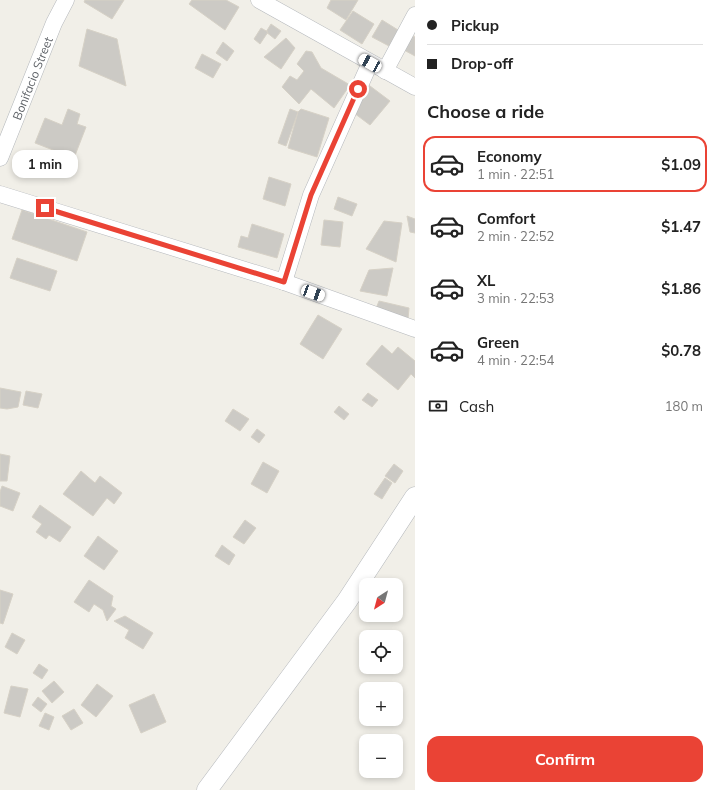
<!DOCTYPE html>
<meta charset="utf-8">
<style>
body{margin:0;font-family:Mulish,sans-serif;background:#f6f6f6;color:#222;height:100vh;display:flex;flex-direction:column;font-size:15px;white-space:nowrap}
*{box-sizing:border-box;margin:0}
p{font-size:13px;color:#767676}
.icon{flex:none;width:22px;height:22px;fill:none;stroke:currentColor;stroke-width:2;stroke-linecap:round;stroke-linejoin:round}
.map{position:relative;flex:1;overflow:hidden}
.sheet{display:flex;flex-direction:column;background:#fff;width:300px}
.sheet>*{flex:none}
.hud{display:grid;align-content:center;height:88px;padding:0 12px;background:#fff}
.needle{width:26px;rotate:216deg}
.buttons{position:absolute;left:359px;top:578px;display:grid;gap:8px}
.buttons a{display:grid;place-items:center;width:44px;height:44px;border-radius:8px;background:#fff;box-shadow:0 2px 6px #0003;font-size:20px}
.end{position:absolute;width:18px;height:18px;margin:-9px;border:5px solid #ea4335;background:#fff;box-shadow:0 0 0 2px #fff}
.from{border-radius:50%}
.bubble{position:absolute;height:28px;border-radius:12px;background:#fff;box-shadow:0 2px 6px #0003;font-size:13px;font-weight:700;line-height:28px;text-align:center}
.car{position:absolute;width:12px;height:24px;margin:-12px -6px;border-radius:5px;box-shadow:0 0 3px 1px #0007;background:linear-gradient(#fff 24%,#345 0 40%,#fff 0 76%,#345 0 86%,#fff 0)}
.hud b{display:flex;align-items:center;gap:14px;height:38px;font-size:15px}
.hud b+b{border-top:1px solid #e0e0e0}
.hud i{width:10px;height:10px;background:#222}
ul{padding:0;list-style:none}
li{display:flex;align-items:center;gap:12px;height:56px;margin:0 8px 6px;padding:0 4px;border:2px solid transparent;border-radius:12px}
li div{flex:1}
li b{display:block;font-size:15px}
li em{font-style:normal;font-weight:700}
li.active{border-color:#ea4335}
li>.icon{width:36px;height:36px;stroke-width:1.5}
h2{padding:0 12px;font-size:18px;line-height:48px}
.pay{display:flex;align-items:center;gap:10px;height:44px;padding:0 12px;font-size:15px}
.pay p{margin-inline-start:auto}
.primary-button{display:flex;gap:8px;margin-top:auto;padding:8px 12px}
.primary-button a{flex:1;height:46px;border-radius:12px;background:#ea4335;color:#fff;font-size:16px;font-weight:700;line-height:46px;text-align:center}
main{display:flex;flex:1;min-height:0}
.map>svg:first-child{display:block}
.building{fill:#cccac5;stroke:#d6d1c6}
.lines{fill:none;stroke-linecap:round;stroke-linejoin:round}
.minor-casing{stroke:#b5b8bc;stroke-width:17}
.tertiary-casing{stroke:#b5b8bc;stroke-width:21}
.minor{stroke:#fff;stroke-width:16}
.tertiary{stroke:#fff;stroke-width:20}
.route{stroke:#ea4335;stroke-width:5}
.labels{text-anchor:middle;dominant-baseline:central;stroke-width:4;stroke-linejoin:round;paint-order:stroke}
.street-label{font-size:12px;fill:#5f6368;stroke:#fff}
</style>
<main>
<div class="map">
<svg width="415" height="790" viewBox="0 0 415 790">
<rect width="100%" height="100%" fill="#f1efe8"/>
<g class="building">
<polygon points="85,0 124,0 112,19 84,2"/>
<polygon points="192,0 226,0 239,7 225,30 189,4"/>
<polygon points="331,0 358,0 346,20 327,8"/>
<polygon points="353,11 374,24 362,44 340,30"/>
<polygon points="382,20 398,30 389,46 372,37"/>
<polygon points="271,24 281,31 275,39 266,32"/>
<polygon points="261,28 268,32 260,44 254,39"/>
<polygon points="87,29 117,39 126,86 79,66"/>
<polygon points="410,35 415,37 415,56 402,49"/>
<polygon points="286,38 295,48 281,69 264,57"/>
<polygon points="223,42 234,51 227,61 216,53"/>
<polygon points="306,51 312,52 321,68 350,85 334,108 311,89 299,104 282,87 290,76 297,80 304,71 297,64"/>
<polygon points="202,54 221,64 213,78 195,68"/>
<polygon points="366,83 390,101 370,125 354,113"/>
<polygon points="68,109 80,114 77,124 86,127 74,158 35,143 45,118 62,125"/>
<polygon points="290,109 298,112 286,146 278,143"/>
<polygon points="301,109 329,118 317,157 288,148 298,112"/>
<polygon points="269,177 291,184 285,206 263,199"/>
<polygon points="338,197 357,204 352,216 334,209"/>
<polygon points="22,210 87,232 77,261 12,239"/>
<polygon points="407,216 415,219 415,233 410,232"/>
<polygon points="324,220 343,222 340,247 321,245"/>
<polygon points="384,221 402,223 396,262 366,249"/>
<polygon points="252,224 284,234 277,258 238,247 241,236 248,238"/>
<polygon points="17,258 57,271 50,291 10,278"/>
<polygon points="393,268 387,296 360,291 369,270"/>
<polygon points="379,301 409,308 408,319 375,311"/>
<polygon points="318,315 342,329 323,359 300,344"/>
<polygon points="382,345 392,354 398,347 415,361 415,378 411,374 398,390 366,364"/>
<polygon points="0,388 21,392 18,407 7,409 0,408"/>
<polygon points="26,391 42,394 38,408 23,405"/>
<polygon points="368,393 378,400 372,407 362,400"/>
<polygon points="339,406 349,414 344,420 334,412"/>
<polygon points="233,409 249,419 240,431 225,421"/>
<polygon points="257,429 265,435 259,443 251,437"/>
<polygon points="0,454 10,456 7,481 0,481"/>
<polygon points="263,462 279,471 267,493 251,484"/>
<polygon points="394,464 403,471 395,483 385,476"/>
<polygon points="81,471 95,483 100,476 122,493 114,504 107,498 93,516 63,494"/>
<polygon points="385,478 392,483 382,499 374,494"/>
<polygon points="2,486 20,493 13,511 0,506 0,492"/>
<polygon points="40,505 71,527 60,542 49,535 46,539 36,532 42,524 32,517"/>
<polygon points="245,520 256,528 244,544 233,537"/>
<polygon points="98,536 118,551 104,570 84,556"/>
<polygon points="222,545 235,555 229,565 215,556"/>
<polygon points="89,580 113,596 111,606 116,609 107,621 103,610 94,604 89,612 74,602"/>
<polygon points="0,590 13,594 3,624 0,623"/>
<polygon points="125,616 153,633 143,649 125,638 129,630 114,621"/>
<polygon points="12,633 25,640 17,654 5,647"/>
<polygon points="39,664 48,670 42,679 33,673"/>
<polygon points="54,681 64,692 52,703 42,691"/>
<polygon points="97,684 113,696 96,717 81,705"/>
<polygon points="11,686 28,689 20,717 4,713"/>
<polygon points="154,694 166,722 141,733 129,705"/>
<polygon points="38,697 47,704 41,712 32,705"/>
<polygon points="74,709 83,723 71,730 62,716"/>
<polygon points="45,713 54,717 49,730 39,726"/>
</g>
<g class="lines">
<defs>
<g id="minor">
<polyline points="259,0 415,87"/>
<polyline points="385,71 415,15"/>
<path id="s1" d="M0 158 54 23 66 0"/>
<polyline points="0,194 284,282 415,329"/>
<polyline points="284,282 311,195 370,63"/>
</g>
<polyline id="tertiary" points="207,790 347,601 415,497"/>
</defs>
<use href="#minor" class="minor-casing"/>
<use href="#tertiary" class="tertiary-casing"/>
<use href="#minor" class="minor"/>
<use href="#tertiary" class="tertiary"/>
</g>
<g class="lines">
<polyline class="route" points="45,208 284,282 311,195 358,89"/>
</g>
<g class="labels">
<g class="street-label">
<text stroke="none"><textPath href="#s1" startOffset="86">Bonifacio Street</textPath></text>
</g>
</g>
</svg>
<div class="buttons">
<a><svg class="needle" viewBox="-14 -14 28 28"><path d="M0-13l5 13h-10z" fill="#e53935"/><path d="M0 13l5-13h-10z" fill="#767676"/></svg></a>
<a><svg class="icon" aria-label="locate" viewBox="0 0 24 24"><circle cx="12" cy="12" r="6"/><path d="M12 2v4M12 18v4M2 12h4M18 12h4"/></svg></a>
<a>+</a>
<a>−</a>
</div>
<i class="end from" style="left:358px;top:89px"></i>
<i class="end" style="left:45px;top:208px"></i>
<div class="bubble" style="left:12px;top:150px;width:66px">1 min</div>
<i class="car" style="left:370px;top:63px;rotate:299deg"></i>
<i class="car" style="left:313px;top:293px;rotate:110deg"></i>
</div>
<section class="sheet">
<div class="hud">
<b><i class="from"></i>Pickup</b>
<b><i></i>Drop-off</b>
</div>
<h2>Choose a ride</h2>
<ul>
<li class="active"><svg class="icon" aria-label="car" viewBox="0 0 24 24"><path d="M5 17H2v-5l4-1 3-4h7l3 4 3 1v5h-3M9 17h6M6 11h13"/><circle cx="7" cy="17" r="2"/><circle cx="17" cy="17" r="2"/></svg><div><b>Economy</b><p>1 min · 22:51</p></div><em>$1.09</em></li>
<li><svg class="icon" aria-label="car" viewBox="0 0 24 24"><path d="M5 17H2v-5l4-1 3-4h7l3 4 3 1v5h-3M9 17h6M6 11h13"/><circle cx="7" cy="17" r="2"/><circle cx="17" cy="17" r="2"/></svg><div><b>Comfort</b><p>2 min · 22:52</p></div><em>$1.47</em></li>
<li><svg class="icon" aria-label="car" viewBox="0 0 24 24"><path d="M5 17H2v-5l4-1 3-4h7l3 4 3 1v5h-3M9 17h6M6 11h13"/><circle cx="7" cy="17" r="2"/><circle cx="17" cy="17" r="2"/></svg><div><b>XL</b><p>3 min · 22:53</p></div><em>$1.86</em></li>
<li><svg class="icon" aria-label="car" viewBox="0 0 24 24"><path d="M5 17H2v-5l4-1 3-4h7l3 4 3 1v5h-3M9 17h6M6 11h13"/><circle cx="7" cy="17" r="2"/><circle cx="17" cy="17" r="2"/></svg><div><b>Green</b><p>4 min · 22:54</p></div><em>$0.78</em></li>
</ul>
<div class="pay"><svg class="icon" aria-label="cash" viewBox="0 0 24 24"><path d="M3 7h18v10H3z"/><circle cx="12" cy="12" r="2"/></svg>Cash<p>180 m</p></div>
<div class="primary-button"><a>Confirm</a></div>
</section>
</main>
